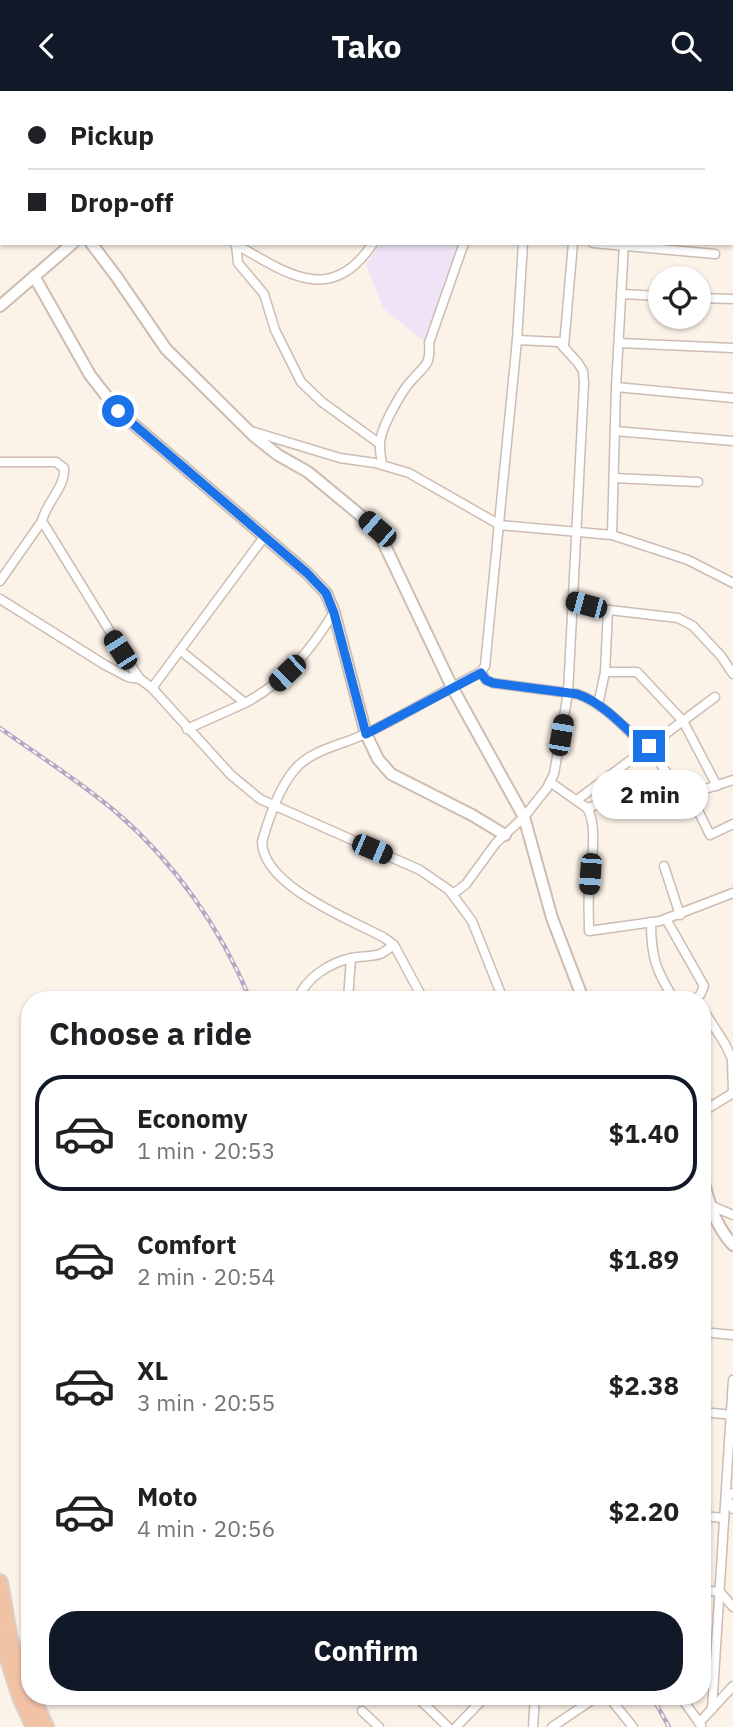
<!DOCTYPE html>
<meta charset="utf-8">
<style>
body{margin:0;font-family:"IBM Plex Sans",sans-serif;background:#f2f2f2;color:#202124;height:100vh;display:flex;flex-direction:column;font-size:26px;white-space:nowrap}
*{box-sizing:border-box;margin:0}
p{font-size:23px;color:#757577}
.icon{flex:none;width:38px;height:38px;fill:none;stroke:currentColor;stroke-width:2;stroke-linecap:round;stroke-linejoin:round}
.map{position:relative;flex:1;overflow:hidden}
.details{position:absolute;left:21px;top:900px;width:690px;height:714px;display:flex;flex-direction:column;background:#fff;border-radius:28px;box-shadow:0 2px 5px #0004}
.details>*{flex:none}
.banner{position:absolute;left:0px;top:0px;width:733px;height:154px;box-shadow:0 2px 5px #0004;display:grid;align-content:center;height:154px;padding:0 28px;background:#fff}
.tools{position:absolute;left:648px;top:175px;display:grid;gap:14px}
.tools a{display:grid;place-items:center;width:63px;height:63px;border-radius:50%;background:#fff;box-shadow:0 2px 5px #0004;font-size:35px}
.end{position:absolute;width:32px;height:32px;margin:-16px;border:9px solid #1a73e8;background:#fff;box-shadow:0 0 0 4px #fff}
.from{border-radius:50%}
.bubble{position:absolute;height:49px;border-radius:24px;background:#fff;box-shadow:0 2px 5px #0004;font-size:23px;font-weight:800;line-height:49px;text-align:center}
.car{position:absolute;width:21px;height:42px;margin:-21px -10px;border-radius:9px;box-shadow:0 0 5px 2px #0007;background:linear-gradient(#222 24%,#8ab4d8 0 40%,#222 0 76%,#8ab4d8 0 86%,#222 0)}
.banner b{display:flex;align-items:center;gap:24px;height:66px;font-size:26px}
.banner b+b{border-top:2px solid #e0e0e0}
.banner i{width:18px;height:18px;background:#202124}
ul{padding:0;list-style:none}
li{display:flex;align-items:center;gap:21px;height:116px;margin:0 14px 10px;padding:0 14px;border:4px solid transparent;border-radius:28px}
li div{flex:1}
li b{display:block;font-size:26px}
li em{font-style:normal;font-weight:800}
li.on{border-color:#111827}
li>.icon{width:63px;height:63px;stroke-width:1.5}
h2{padding:0 28px;font-size:32px;line-height:84px}
.cta{display:flex;gap:14px;margin-top:auto;padding:14px 28px}
.cta a{flex:1;height:80px;border-radius:28px;background:#111827;color:#fff;font-size:28px;font-weight:800;line-height:80px;text-align:center}
header{display:flex;justify-content:space-between;align-items:center;height:91px;padding:0 28px;background:#111827;color:#fff;font-size:32px;font-weight:800}
.map>svg:first-child{display:block}
.education{fill:#efe4f7}
.lines{fill:none;stroke-linecap:round;stroke-linejoin:round}
.minor-casing{stroke:#cebcb2;stroke-width:11}
.tertiary-casing{stroke:#cebcb2;stroke-width:14}
.trunk-casing{stroke:#d8d0cd;stroke-width:18}
.minor{stroke:#fff;stroke-width:8}
.tertiary{stroke:#fff;stroke-width:10}
.trunk{stroke:#f2c2a5;stroke-width:14}
.rail-casing{stroke:#b4a7c4;stroke-width:4.5}
.rail{stroke:#fef6ee;stroke-width:2;stroke-dasharray:5;stroke-linecap:butt}
.route{stroke:#1a73e8;stroke-width:9}
</style>
<header><svg class="icon" aria-label="back" viewBox="0 0 24 24"><path d="M15 5l-7 7 7 7"/></svg>Tako<svg class="icon" aria-label="search" viewBox="0 0 24 24"><circle cx="10" cy="10" r="6"/><path d="M15 15l6 6"/></svg></header>
<div class="map">
<svg width="733" height="1636" viewBox="0 0 733 1636">
<rect width="100%" height="100%" fill="#fbf2e8"/>
<polygon class="education" points="380,152 463,152 426,252 383,217 366,174"/>
<g class="lines">
<defs>
<g id="minor">
<polyline points="130,0 143,2"/>
<polyline points="442,0 442,2"/>
<polyline points="506,0 510,2"/>
<polyline points="178,2 179,0"/>
<polyline points="485,2 485,0"/>
<polyline points="593,152 715,163"/>
<path d="M235 153C285 181 331 217 373 152"/>
<polyline points="236,153 238,172 264,203 275,239 301,291 322,311 380,353"/>
<polyline points="621,203 660,205"/>
<polyline points="698,207 733,208"/>
<polyline points="619,252 733,257"/>
<polyline points="564,255 573,152"/>
<polyline points="616,296 733,307"/>
<polyline points="251,340 340,367 375,372 409,382 500,434 612,444 688,469 733,492"/>
<polyline points="615,340 733,350"/>
<path d="M0 371H56L64 377C66 396 46 411 42 430L130 573 140 588 152 597 264 446"/>
<path d="M382 373C381 365 378 355 381 346 384 332 402 299 412 289 425 274 431 274 429 252L464 152"/>
<polyline points="614,387 698,391"/>
<polyline points="612,444 616,296 624,152"/>
<polyline points="0,490 42,430"/>
<polyline points="0,508 105,574 128,586 140,588"/>
<polyline points="571,510 601,518 678,527 693,535 721,565 733,583"/>
<path d="M181 560 245 612C285 591 311 559 334 521"/>
<path d="M481 581 486 589 493 592 577 603C604 612 625 638 647 657"/>
<polyline points="605,581 637,581 683,630 717,695"/>
<polyline points="152,597 231,684 260,708 420,779 449,799 472,830 503,908"/>
<polyline points="598,614 605,581 608,519"/>
<polyline points="187,638 245,612"/>
<polyline points="649,655 666,681 670,702"/>
<path d="M550 691 587 717C599 735 590 779 589 800 588 814 589 827 589 840L660 830 733 802"/>
<polyline points="689,701 710,744 733,733"/>
<polyline points="577,709 715,606"/>
<polyline points="587,717 637,701 696,701 733,689"/>
<polyline points="664,775 680,824"/>
<polyline points="453,803 466,793 496,752 524,726 547,697 554,683 568,602 584,292 583,280 578,272 559,251 517,249"/>
<polyline points="666,828 704,895 700,904 695,908"/>
<path d="M651 831C651 866 656 880 674 908"/>
<path d="M298 908C305 887 331 871 352 867 361 865 371 866 380 863 385 861 389 857 394 854"/>
<polyline points="348,908 351,867"/>
<path d="M423 908 394 854 383 846C349 828 263 795 262 751 269 726 280 692 299 674 317 657 346 653 367 642 406 623 443 600 481 581L485 575 517 249 523 152"/>
<polyline points="702,917 725,953 732,968 733,1002"/>
<polyline points="702,1021 733,1002"/>
<polyline points="710,1114 733,1124"/>
<polyline points="702,1241 733,1244"/>
<polyline points="702,1321 733,1324"/>
<polyline points="733,1402 726,1406 733,1418"/>
<polyline points="702,1425 724,1427"/>
<polyline points="702,1499 720,1501 733,1516"/>
<polyline points="416,1605 448,1636"/>
<polyline points="608,1605 633,1636"/>
<polyline points="680,1605 701,1634"/>
<polyline points="425,1614 435,1605"/>
<polyline points="712,1618 733,1289"/>
<polyline points="362,1620 379,1636"/>
<polyline points="699,1632 733,1595"/>
<polyline points="456,1636 486,1605"/>
<polyline points="533,1636 535,1605"/>
<polyline points="552,1636 598,1605"/>
</g>
<g id="tertiary">
<polyline points="325,2 326,0"/>
<polyline points="91,152 116,185 166,258 254,345 278,364 308,381 377,438 452,596 524,726 552,827 583,908"/>
<polyline points="34,185 90,284 118,320 307,482 326,502 334,521 366,643 378,668 391,683 472,724 505,744"/>
<polyline points="0,215 73,152"/>
<path d="M702 1085C709 1111 714 1133 733 1154"/>
</g>
<g id="trunk">
<polyline points="0,1491 10,1548 30,1600"/>
<polyline points="0,1543 20,1606 34,1636"/>
<polyline points="32,1605 46,1636"/>
</g>
</defs>
<use href="#minor" class="minor-casing"/>
<use href="#tertiary" class="tertiary-casing"/>
<use href="#trunk" class="trunk-casing"/>
<use href="#minor" class="minor"/>
<use href="#tertiary" class="tertiary"/>
<use href="#trunk" class="trunk"/>
<defs>
<g id="rail">
<path d="M0 637C39 665 81 691 117 722 175 772 221 838 250 908"/>
<polyline points="652,1605 669,1636"/>
</g>
</defs>
<use href="#rail" class="rail-casing"/>
<use href="#rail" class="rail"/>
</g>
<g class="lines">
<path class="route" d="M118 320 307 482 326 502 334 522 366 643 481 582 486 589 493 592 577 603C604 612 626 638 647 657L649 655"/>
</g>
</svg>
<div class="tools">
<a><svg class="icon" aria-label="locate" viewBox="0 0 24 24"><circle cx="12" cy="12" r="6"/><path d="M12 2v4M12 18v4M2 12h4M18 12h4"/></svg></a>
</div>
<i class="end from" style="left:118px;top:320px"></i>
<i class="end" style="left:649px;top:655px"></i>
<div class="bubble" style="left:592px;top:679px;width:116px">2 min</div>
<i class="car" style="left:377px;top:438px;rotate:311deg"></i>
<i class="car" style="left:586px;top:514px;rotate:285deg"></i>
<i class="car" style="left:120px;top:559px;rotate:327deg"></i>
<i class="car" style="left:287px;top:582px;rotate:226deg"></i>
<i class="car" style="left:561px;top:644px;rotate:10deg"></i>
<i class="car" style="left:372px;top:758px;rotate:113deg"></i>
<i class="car" style="left:590px;top:783px;rotate:184deg"></i>
<div class="banner">
<b><i class="from"></i>Pickup</b>
<b><i></i>Drop-off</b>
</div>
<section class="details">
<h2>Choose a ride</h2>
<ul>
<li class="on"><svg class="icon" aria-label="car" viewBox="0 0 24 24"><path d="M5 17H2v-5l4-1 3-4h7l3 4 3 1v5h-3M9 17h6M6 11h13"/><circle cx="7" cy="17" r="2"/><circle cx="17" cy="17" r="2"/></svg><div><b>Economy</b><p>1 min · 20:53</p></div><em>$1.40</em></li>
<li><svg class="icon" aria-label="car" viewBox="0 0 24 24"><path d="M5 17H2v-5l4-1 3-4h7l3 4 3 1v5h-3M9 17h6M6 11h13"/><circle cx="7" cy="17" r="2"/><circle cx="17" cy="17" r="2"/></svg><div><b>Comfort</b><p>2 min · 20:54</p></div><em>$1.89</em></li>
<li><svg class="icon" aria-label="car" viewBox="0 0 24 24"><path d="M5 17H2v-5l4-1 3-4h7l3 4 3 1v5h-3M9 17h6M6 11h13"/><circle cx="7" cy="17" r="2"/><circle cx="17" cy="17" r="2"/></svg><div><b>XL</b><p>3 min · 20:55</p></div><em>$2.38</em></li>
<li><svg class="icon" aria-label="car" viewBox="0 0 24 24"><path d="M5 17H2v-5l4-1 3-4h7l3 4 3 1v5h-3M9 17h6M6 11h13"/><circle cx="7" cy="17" r="2"/><circle cx="17" cy="17" r="2"/></svg><div><b>Moto</b><p>4 min · 20:56</p></div><em>$2.20</em></li>
</ul>
<div class="cta"><a>Confirm</a></div>
</section>
</div>
